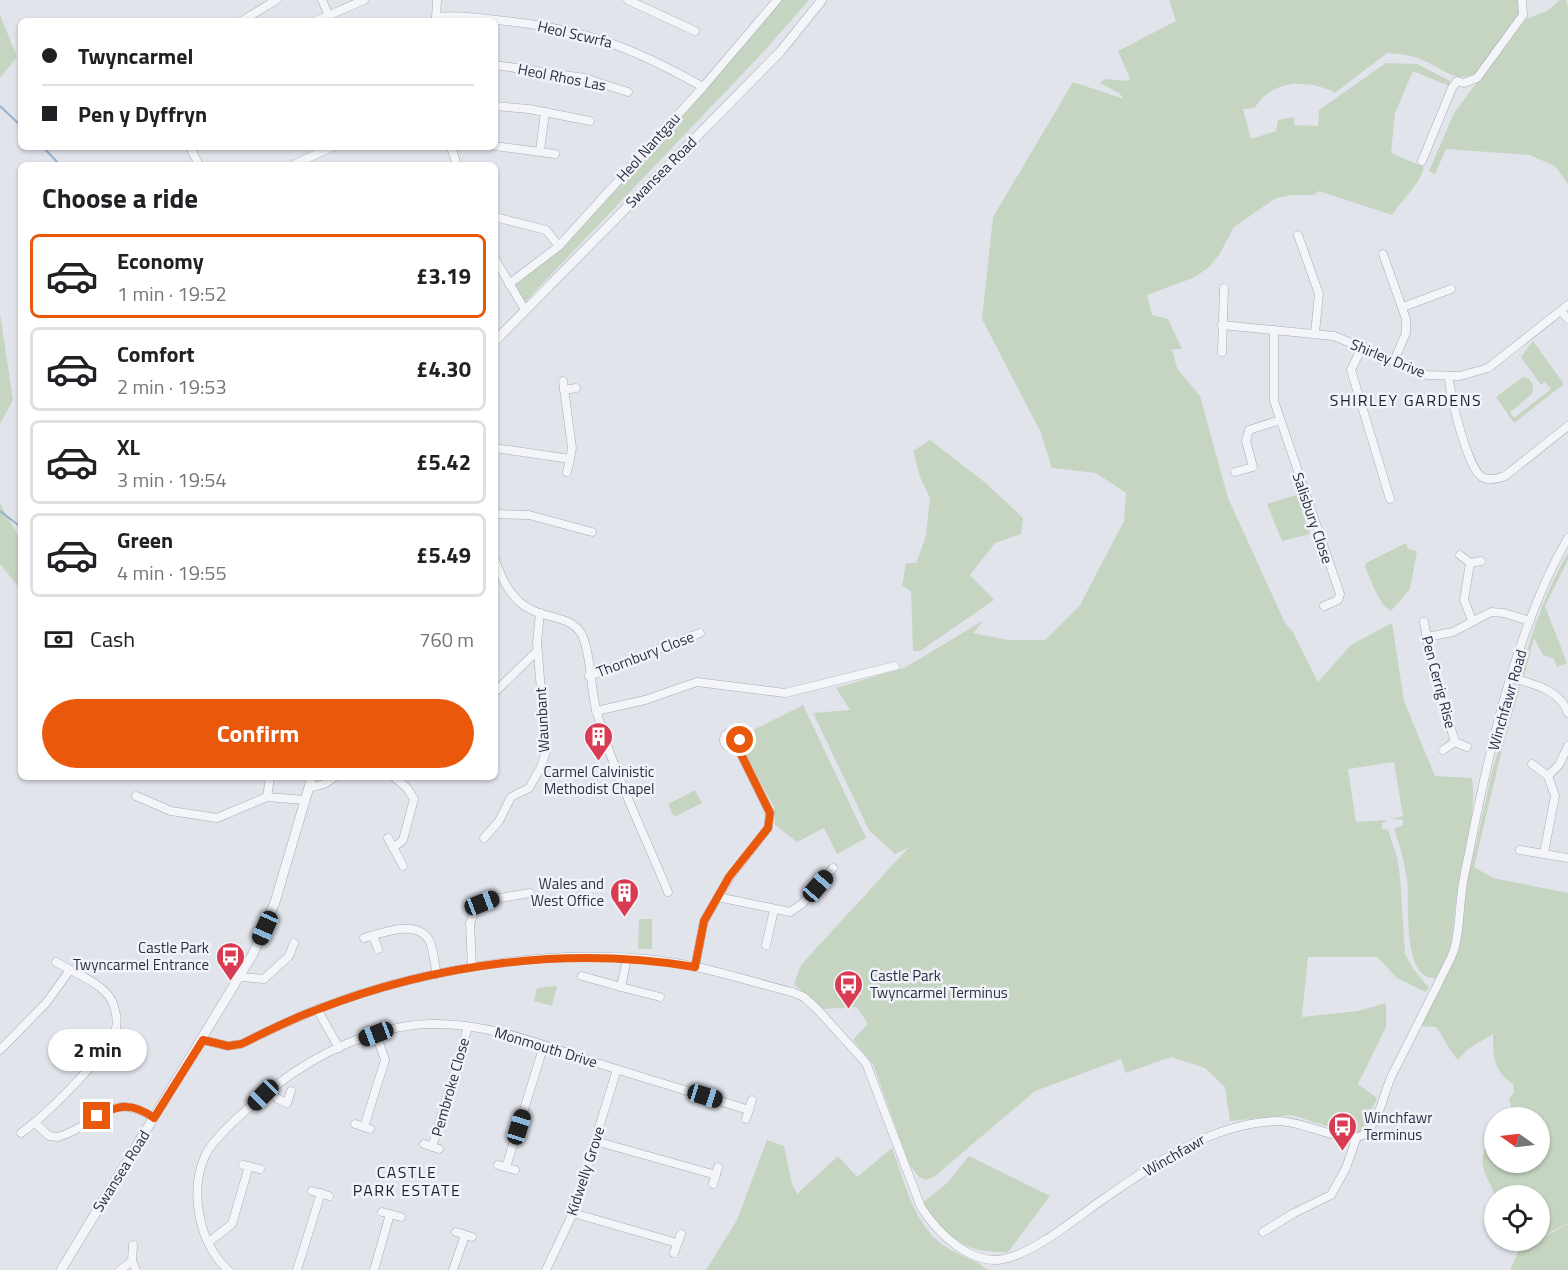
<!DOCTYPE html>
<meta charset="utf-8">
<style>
body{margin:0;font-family:"Titillium Web",sans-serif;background:#f6f6f6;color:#202124;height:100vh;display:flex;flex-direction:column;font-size:22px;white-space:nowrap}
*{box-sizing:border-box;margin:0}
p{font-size:20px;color:#757577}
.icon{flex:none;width:33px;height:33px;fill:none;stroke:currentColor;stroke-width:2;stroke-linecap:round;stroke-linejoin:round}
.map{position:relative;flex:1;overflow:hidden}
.sheet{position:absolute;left:18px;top:162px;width:480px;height:618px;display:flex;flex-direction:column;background:#fff;border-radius:9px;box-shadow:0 2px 4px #0004}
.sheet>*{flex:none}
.top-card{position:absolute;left:18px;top:18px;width:480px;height:132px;border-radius:9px;box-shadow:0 2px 4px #0004;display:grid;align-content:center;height:132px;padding:0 24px;background:#fff}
.needle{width:39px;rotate:284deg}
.buttons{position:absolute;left:1484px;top:1107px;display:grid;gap:12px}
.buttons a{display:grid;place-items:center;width:66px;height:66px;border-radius:50%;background:#fff;box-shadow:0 2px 4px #0004;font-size:30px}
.end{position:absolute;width:27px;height:27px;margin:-14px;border:8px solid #ea580c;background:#fff;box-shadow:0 0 0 3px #fff}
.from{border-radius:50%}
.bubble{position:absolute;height:42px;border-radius:21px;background:#fff;box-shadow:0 2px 4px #0004;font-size:20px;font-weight:700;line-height:42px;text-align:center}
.car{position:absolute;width:18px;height:36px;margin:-18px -9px;border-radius:8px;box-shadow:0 0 4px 2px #0007;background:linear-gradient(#222 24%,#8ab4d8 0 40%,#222 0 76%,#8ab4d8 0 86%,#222 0)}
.top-card b{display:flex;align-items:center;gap:21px;height:57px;font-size:22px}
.top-card b+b{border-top:2px solid #e0e0e0}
.top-card i{width:15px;height:15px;background:#202124}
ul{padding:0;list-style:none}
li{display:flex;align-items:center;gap:18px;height:84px;margin:0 12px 9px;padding:0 12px;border:3px solid #e0e0e0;border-radius:9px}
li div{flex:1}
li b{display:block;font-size:22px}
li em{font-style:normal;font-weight:700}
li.active{border-color:#ea580c}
li>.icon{width:54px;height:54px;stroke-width:1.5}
h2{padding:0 24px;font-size:27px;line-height:72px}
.pay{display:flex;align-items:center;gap:15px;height:66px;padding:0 24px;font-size:22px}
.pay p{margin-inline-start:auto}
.action{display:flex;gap:12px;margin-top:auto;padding:12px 24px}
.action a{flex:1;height:69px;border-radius:36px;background:#ea580c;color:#fff;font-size:24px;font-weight:700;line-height:69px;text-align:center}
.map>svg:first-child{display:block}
.green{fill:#c6d5c1}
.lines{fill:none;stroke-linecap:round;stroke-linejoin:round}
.stream{stroke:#99b2cd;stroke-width:2}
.minor-casing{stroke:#a6abb6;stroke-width:9}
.tertiary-casing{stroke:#a6abb6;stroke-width:10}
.minor{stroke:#f4f5f8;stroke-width:8}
.tertiary{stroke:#f4f5f8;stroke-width:9}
.route{stroke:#ea580c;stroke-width:8}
.labels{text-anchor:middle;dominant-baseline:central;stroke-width:5;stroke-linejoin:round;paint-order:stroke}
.street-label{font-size:15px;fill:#283144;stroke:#f1f3f8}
.poi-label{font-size:15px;fill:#283144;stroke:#f1f3f8;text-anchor:end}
.neighbourhood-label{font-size:16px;letter-spacing:1.5px;fill:#1a2334;stroke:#f1f3f8}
</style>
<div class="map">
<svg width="1568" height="1270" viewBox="0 0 1568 1270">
<rect width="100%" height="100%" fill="#e1e4eb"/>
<g class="green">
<path d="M778 0H809L767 48 525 302 515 285C574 238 624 183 673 126 710 85 746 44 778 0Z"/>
<path d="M1169 0H1518L1519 13 1480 69C1460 87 1445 70 1425 61 1413 55 1400 54 1387 53L1335 93C1309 79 1271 79 1255 108L1243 109 1251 139 1276 131 1278 120 1294 117V125L1318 126 1319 110 1386 63 1417 64 1450 81 1449 86 1413 71 1395 113 1391 153 1424 167C1420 184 1402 200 1392 215L1319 191 1314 195H1292L1276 198 1234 227 1219 255 1208 268 1195 277 1147 295 1152 315 1168 319 1182 349H1172L1177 368 1200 396 1228 498 1285 623 1293 632 1318 682 1351 645 1392 623 1404 701 1435 776 1472 778C1477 818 1463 854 1457 894 1452 924 1456 952 1436 978 1401 981 1410 900 1407 879 1404 861 1400 845 1394 829L1403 825V820L1391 819 1403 816 1394 762 1348 769 1356 822 1385 820 1386 822 1382 823V829L1388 830 1397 857 1400 877 1405 954 1412 967 1429 988 1425 992 1397 978 1377 957H1308L1302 1017 1358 1011 1386 1003V1027L1358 1084 1377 1098 1362 1131 1354 1135 1292 1115 1230 1121 1225 1087 1205 1068 1171 1057 1126 1073 1121 1059 1035 1091 935 1176 926 1180 919 1177 909 1164 873 1064 853 1040 868 1024 857 1007 823 1009 794 984 801 965 909 847 895 854 869 830 813 713 850 710 836 688 906 667 984 620 973 633 1008 640H1045L1080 605 1124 521 1126 493 1096 473 1052 468 1040 431 982 319 993 217 1073 82 1124 99 1119 93 1100 83 1105 79 1125 81 1130 79 1118 51 1176 21Z"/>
<polygon points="1560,0 1566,0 1568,6 1568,184 1555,166 1529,155 1446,149 1435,174 1429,171 1454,113 1496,57 1526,19 1547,11"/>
<polygon points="0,15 17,57 0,78"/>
<polygon points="0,314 13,400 0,424"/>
<polygon points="1533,341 1564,384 1514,423 1496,397 1523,377 1528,378 1533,384 1532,394 1510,412 1514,418 1551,389 1545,382 1541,385 1521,357"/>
<polygon points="930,440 987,484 1023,518 1021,534 995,543 970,575 994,600 920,651 913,651 911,591 902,586 906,563 916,563 926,536 930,498 920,477 913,451"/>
<polygon points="1297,495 1310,534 1282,541 1267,504"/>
<polygon points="0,503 21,541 21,590 0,564"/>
<path d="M1406 543 1408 549 1417 551 1410 589 1391 611C1377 603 1372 580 1365 567L1366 563Z"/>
<path d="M1568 553V560L1545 606 1567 663 1557 667 1554 659 1543 655 1534 638 1524 676 1521 671C1533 630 1546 590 1568 553Z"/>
<path d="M1517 687H1520L1502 749 1474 867 1493 878 1568 893V1223L1539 1238V1196L1495 1195C1485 1171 1473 1160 1494 1137V1162H1539V1118L1513 1117 1509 1098 1514 1093 1513 1084C1493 1071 1493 1056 1493 1034L1468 1049 1458 1060C1448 1049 1445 1039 1436 1027L1421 1026 1457 954 1469 867H1471L1492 772Z"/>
<polygon points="803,705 866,838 837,854 824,828 797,842 775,825 774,807 742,748 745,741 743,735"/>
<polygon points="695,790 702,803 674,817 668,804"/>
<polygon points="639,919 652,919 652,949 638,949"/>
<polygon points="557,986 552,1006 534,1001 537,988"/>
<path d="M767 1140 784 1146 792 1184 797 1194 838 1156 857 1177 892 1148C905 1182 913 1223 943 1245 957 1255 975 1259 988 1270H706L737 1220Z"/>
<path d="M969 1156 1050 1196 1008 1252C963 1253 947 1239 922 1203L946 1184Z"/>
<polygon points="1568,1224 1568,1270 1510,1270 1519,1250"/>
</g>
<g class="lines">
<g class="stream">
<polyline points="0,106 21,126"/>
<polyline points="43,147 60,165"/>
<polyline points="0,511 21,527"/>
</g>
<defs>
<g id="minor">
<polyline points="322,0 328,14"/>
<polyline points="628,0 695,31"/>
<path d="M436 17C459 15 482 18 505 21 587 30 632 47 703 87"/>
<polyline points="436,19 437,0"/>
<polyline points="242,21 276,0"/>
<polyline points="316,21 364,0"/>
<polyline points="495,65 584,78 628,92"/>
<polyline points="495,106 529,109 590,121"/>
<polyline points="495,146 555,154"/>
<polyline points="190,147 199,165"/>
<polyline points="451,147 457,165"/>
<polyline points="540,151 545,112"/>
<polyline points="1422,161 1452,88 1457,81 1464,83 1477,78 1523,15 1522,0"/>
<polyline points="293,165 332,147"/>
<polyline points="495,217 546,230 559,246"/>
<polyline points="1298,235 1319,294 1315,333"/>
<polyline points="1383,254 1406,319 1406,333 1394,361"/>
<polyline points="495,259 525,310"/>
<polyline points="509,284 559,246 703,87 777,0"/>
<polyline points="1403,307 1451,289"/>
<polyline points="1561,311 1568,319"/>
<polyline points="1222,325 1334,336 1427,375 1460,376 1488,368 1568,305"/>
<polyline points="1274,330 1274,401 1340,594 1338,600 1324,606"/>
<polyline points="1362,347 1351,370 1390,499"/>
<polyline points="1222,352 1224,288"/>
<path d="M1449 376C1449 394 1468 469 1482 477 1489 481 1497 479 1505 476L1568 426"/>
<polyline points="564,390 576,388"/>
<polyline points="495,448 570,459 572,448 563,381"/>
<polyline points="567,472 570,459"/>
<polyline points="1235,472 1253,467 1246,441 1249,430 1280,420"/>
<polyline points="495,514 529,515 592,532"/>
<polyline points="1460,555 1470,563 1464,600 1472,620"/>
<path d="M495 560C502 580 512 601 532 610 549 619 574 616 583 637 592 660 590 689 597 713 614 774 644 833 668 892"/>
<polyline points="1470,563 1481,561"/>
<polyline points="1424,622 1432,665 1455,742"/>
<polyline points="1427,637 1453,632 1491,612 1504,613 1530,621"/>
<polyline points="589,676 700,633"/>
<path d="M1512 678C1534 684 1560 690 1568 713"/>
<polyline points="495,692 537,651"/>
<polyline points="596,711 645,700 697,682 785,693 895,666"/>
<circle cx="732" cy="740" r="8"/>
<polyline points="1443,750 1455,742 1467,747"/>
<polyline points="1532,764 1548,776 1555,796 1544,853"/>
<polyline points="1548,776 1559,765 1568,746"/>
<polyline points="309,788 324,784 335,777"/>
<polyline points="136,796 171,811 217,818 267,797 305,800"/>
<polyline points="267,797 270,777"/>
<polyline points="388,838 403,866"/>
<polyline points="484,838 499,821 511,797 529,788 541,767 546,751 537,642 540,613"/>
<polyline points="393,848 403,840 414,799 407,788 394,777"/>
<polyline points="1520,850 1568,858"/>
<polyline points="718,897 790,912 802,904 833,868"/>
<polyline points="373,936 378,949"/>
<path d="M364 938C382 933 419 918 430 942 434 951 434 964 437 974"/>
<polyline points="766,945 774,910"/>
<polyline points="472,967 470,923 477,907 494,899 530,893"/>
<polyline points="695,967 704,921 730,877 768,828 770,813 737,746"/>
<polyline points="582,976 621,987 627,958"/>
<polyline points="241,977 264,979 289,956 294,943"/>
<polyline points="621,987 660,997"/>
<polyline points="317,1009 339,1048"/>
<path d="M203 1040 228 1046 241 1044C266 1032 290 1020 316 1010 413 971 542 949 646 959 695 963 744 980 792 992L804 997 818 1010 866 1063 921 1207C937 1232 970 1266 1004 1259 1036 1252 1076 1218 1102 1200 1154 1164 1212 1123 1277 1121 1303 1120 1348 1147 1364 1134 1380 1122 1384 1090 1393 1073 1408 1044 1422 1015 1437 986 1442 974 1450 962 1454 950 1459 933 1459 916 1461 899 1462 883 1466 868 1469 853 1488 754 1517 625 1568 538"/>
<polyline points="0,1050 46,1003 70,970"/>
<polyline points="269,1090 278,1099 287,1103 291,1091"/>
<polyline points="746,1119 752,1100"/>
<path d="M35 1123 49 1136 58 1137C98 1126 109 1088 154 1118"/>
<polyline points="355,1124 370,1129"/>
<polyline points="364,1127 385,1060 376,1034"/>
<path d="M21 1133C46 1115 107 1056 116 1028 118 1020 115 1008 112 1001 103 983 72 972 56 962"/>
<polyline points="595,1141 716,1175"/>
<polyline points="424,1144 439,1149"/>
<polyline points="432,1147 468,1027"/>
<polyline points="243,1165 260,1169"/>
<polyline points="498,1165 515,1170"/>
<polyline points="506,1167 544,1045"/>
<polyline points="713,1184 718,1167"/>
<polyline points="312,1191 329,1196"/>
<polyline points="382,1212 401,1217"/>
<polyline points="573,1213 677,1243"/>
<polyline points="456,1232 472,1237"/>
<polyline points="1263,1232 1294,1213 1331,1195 1346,1168 1356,1139"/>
<polyline points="209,1242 232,1224 249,1166"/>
<polyline points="133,1245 132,1261 136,1270"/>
<polyline points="674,1253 681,1234"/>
<polyline points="120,1270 132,1261"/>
<path d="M228 1270C199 1243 189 1192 205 1156 213 1137 258 1099 275 1086 318 1053 374 1026 429 1024 487 1022 543 1045 597 1063 647 1079 698 1094 749 1110"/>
<polyline points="297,1270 321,1193"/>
<polyline points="374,1270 390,1214"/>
<polyline points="453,1270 465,1235"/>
<polyline points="546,1270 573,1213 617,1069"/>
</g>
<g id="tertiary">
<polyline points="495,341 780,52 822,0"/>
<polyline points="61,1270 253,954 275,902 312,777"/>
</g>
</defs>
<use href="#minor" class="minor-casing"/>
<use href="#tertiary" class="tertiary-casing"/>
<use href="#minor" class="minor"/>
<use href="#tertiary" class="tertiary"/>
</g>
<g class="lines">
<path class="route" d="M97 1116C120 1104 133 1103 154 1118L203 1040 228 1046 241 1044C266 1032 291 1019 316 1010 436 963 569 946 695 967L704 921 729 877 768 828 770 813 737 746 740 740"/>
</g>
<defs>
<symbol id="building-pin" viewBox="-11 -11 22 30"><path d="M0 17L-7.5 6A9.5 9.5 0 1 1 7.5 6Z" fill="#d93c52" stroke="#f1f3f8"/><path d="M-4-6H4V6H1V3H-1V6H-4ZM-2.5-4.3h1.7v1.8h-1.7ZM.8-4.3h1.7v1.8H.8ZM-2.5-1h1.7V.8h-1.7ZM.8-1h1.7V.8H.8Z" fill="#fff"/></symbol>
<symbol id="bus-pin" viewBox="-11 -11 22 30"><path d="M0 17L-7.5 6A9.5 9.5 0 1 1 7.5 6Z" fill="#d93c52" stroke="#f1f3f8"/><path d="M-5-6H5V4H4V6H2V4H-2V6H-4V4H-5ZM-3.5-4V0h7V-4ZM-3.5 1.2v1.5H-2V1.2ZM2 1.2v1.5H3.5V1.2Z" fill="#fff"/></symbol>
</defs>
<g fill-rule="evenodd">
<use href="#building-pin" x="582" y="720" width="33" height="45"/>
<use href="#building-pin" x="608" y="876" width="33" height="45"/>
<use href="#bus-pin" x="214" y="940" width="33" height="45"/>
<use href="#bus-pin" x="832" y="968" width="33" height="45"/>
<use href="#bus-pin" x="1326" y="1110" width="33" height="45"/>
</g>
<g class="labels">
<g class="street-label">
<text transform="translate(575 34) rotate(13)">Heol Scwrfa</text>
<text transform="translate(562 77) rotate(11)">Heol Rhos Las</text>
<text transform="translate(648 147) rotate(-48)">Heol Nantgau</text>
<text transform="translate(661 172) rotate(-45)">Swansea Road</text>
<text transform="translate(1388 358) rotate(22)">Shirley Drive</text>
<text transform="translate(1313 518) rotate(71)">Salisbury Close</text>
<text transform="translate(645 654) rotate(-21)">Thornbury Close</text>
<text transform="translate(1439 682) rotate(75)">Pen Cerrig Rise</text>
<text transform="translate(1507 700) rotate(-74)">Winchfawr Road</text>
<text transform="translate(542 720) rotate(-93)">Waunbant</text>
<text transform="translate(546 1047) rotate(17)">Monmouth Drive</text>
<text transform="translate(450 1087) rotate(-74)">Pembroke Close</text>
<text transform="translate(1174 1155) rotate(-30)">Winchfawr</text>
<text transform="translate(121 1171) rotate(-58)">Swansea Road</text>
<text transform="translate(585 1171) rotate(-72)">Kidwelly Grove</text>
</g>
<g class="poi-label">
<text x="599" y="771" text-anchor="middle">Carmel Calvinistic<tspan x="599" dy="17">Methodist Chapel</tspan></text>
<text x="604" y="883">Wales and<tspan x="604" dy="17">West Office</tspan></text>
<text x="209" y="947">Castle Park<tspan x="209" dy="17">Twyncarmel Entrance</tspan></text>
<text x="870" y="975" text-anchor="start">Castle Park<tspan x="870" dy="17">Twyncarmel Terminus</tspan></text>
<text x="1364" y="1117" text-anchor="start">Winchfawr<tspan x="1364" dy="17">Terminus</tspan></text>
</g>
<g class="neighbourhood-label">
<text x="1406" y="400">SHIRLEY GARDENS</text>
<text x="407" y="1172">CASTLE<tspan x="407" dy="18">PARK ESTATE</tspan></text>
</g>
</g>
</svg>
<div class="buttons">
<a><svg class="needle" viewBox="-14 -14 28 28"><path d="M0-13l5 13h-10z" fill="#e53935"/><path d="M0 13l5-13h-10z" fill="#757577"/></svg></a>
<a><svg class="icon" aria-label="locate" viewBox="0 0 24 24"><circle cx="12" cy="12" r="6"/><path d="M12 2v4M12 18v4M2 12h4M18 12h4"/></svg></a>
</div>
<i class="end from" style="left:740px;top:740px"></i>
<i class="end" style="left:97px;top:1116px"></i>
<div class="bubble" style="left:48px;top:1029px;width:99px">2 min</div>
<i class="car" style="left:818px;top:886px;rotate:41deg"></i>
<i class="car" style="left:482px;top:903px;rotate:69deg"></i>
<i class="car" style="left:265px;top:928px;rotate:204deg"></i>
<i class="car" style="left:376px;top:1034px;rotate:249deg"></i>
<i class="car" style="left:263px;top:1095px;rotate:225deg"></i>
<i class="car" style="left:705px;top:1096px;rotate:107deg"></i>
<i class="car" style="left:519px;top:1127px;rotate:17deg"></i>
<div class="top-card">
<b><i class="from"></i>Twyncarmel</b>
<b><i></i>Pen y Dyffryn</b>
</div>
<section class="sheet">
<h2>Choose a ride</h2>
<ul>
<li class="active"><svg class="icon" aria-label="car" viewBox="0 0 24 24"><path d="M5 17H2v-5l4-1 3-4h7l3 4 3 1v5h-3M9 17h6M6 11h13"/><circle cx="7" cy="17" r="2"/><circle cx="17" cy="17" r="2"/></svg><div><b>Economy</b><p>1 min · 19:52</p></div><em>£3.19</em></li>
<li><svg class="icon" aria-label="car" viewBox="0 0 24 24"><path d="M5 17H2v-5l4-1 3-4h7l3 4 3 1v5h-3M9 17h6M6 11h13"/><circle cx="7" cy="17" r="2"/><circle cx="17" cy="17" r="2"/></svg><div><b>Comfort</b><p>2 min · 19:53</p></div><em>£4.30</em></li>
<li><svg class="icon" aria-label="car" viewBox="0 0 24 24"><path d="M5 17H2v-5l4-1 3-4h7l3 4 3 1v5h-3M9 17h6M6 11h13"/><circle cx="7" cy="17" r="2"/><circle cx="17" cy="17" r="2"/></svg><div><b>XL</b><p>3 min · 19:54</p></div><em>£5.42</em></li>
<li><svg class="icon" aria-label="car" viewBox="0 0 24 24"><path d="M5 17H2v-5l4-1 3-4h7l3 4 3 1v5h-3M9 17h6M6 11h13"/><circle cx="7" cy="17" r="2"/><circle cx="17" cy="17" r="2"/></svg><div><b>Green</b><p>4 min · 19:55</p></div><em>£5.49</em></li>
</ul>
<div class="pay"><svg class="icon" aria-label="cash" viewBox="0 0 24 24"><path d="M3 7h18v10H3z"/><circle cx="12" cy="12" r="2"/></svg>Cash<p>760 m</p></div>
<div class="action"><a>Confirm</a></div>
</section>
</div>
